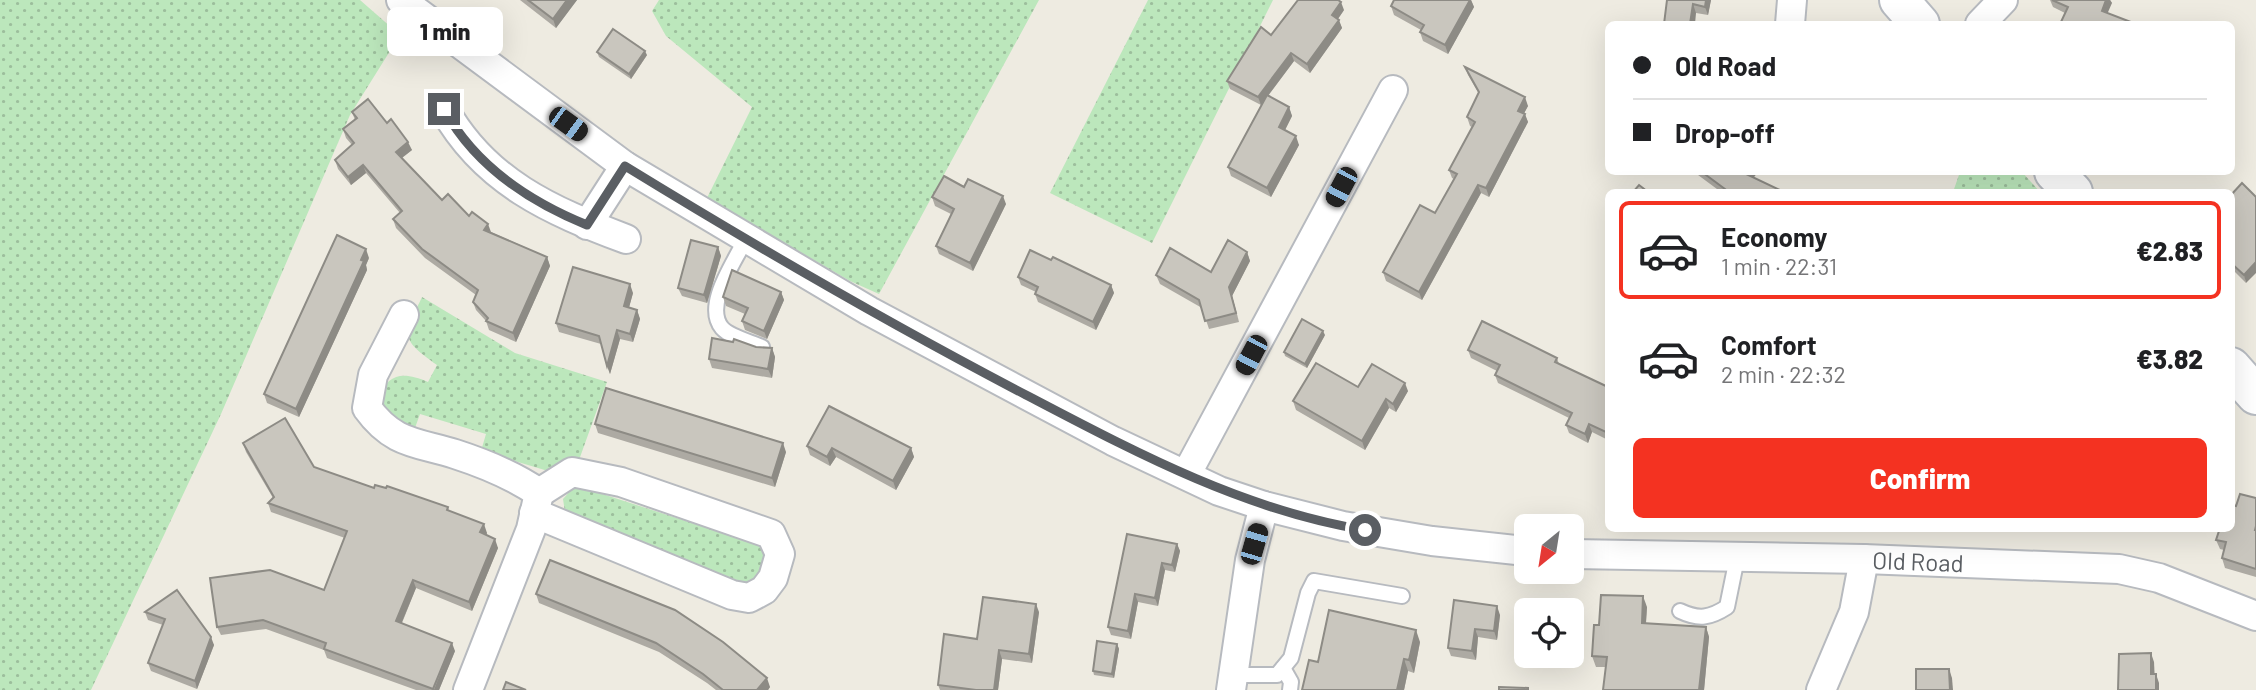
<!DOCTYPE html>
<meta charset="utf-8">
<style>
body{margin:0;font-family:Barlow,sans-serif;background:#f6f6f6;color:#202124;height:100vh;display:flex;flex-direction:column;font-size:26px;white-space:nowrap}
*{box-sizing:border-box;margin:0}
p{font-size:23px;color:#757577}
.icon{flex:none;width:38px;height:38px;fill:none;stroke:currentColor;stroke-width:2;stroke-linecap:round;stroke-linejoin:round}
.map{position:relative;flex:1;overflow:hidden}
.drawer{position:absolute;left:1605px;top:189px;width:630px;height:343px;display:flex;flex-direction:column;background:#fff;border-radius:10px;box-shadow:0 7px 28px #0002}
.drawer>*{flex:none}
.top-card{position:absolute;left:1605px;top:21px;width:630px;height:154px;border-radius:10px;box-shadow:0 7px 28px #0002;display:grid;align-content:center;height:154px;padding:0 28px;background:#fff}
.needle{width:46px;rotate:210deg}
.controls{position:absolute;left:1514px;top:514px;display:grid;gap:14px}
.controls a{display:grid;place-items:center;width:70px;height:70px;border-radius:10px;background:#fff;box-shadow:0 7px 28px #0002;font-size:35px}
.end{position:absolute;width:32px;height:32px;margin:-16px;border:9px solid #5a5e63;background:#fff;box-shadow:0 0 0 4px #fff}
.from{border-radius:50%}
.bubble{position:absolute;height:49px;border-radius:10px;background:#fff;box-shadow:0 7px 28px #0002;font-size:23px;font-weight:800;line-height:49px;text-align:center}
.car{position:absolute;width:21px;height:42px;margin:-21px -10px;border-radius:9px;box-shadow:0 0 5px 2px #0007;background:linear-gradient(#222 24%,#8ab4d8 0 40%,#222 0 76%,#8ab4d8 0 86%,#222 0)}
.top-card b{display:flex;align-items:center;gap:24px;height:66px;font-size:26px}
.top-card b+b{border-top:2px solid #e0e0e0}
.top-card i{width:18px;height:18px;background:#202124}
ul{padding:12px 0 0;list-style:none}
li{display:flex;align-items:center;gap:21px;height:98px;margin:0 14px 10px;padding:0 14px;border:4px solid transparent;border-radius:10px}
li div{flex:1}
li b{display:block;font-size:26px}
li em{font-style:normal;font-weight:800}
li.current{border-color:#f43221}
li>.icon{width:63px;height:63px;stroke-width:1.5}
.primary-button{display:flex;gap:14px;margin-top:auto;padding:14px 28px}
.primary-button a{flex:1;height:80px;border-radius:10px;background:#f43221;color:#fff;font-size:28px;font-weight:800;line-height:80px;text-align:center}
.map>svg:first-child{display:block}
.grass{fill:url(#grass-dots)}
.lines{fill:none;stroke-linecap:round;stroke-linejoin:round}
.lane-casing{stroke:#b7babf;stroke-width:18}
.street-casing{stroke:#b7babf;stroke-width:32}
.secondary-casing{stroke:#b7bbc1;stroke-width:42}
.lane{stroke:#fff;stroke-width:14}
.street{stroke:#fff;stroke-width:28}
.secondary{stroke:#fff;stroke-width:38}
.wall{fill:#adaaa3}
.shaded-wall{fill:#8d8b85}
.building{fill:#c9c6be;stroke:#8d8b85;stroke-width:2}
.route{stroke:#5a5e63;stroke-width:9}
.labels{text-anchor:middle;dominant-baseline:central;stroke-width:5;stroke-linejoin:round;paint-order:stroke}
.street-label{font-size:24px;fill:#5a5e63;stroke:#fff}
</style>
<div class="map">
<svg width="2256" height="690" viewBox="0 0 2256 690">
<defs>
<pattern id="grass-dots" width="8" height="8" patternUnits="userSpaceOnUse" patternTransform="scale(1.75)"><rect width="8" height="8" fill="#bce7bc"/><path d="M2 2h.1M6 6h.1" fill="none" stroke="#9cbe9c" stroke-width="1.8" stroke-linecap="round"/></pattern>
</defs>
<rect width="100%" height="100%" fill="#eeebe1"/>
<g class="grass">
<polygon points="0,0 360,0 400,35 350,115 221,414 91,690 0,690"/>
<polygon points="659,0 1039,0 879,294 850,281 707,198 752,107 666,36 652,11"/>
<polygon points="1148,0 1273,0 1152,243 1050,193"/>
<polygon points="1960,172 2022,172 2040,192 1953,192"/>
<path d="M422 297 515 353 607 382 579 460 548 471 481 451 486 434 420 414 411 439 393 429 378 399C388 372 404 372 428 382L437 365C400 338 403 338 422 297Z"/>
<polygon points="572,489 587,489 757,544 766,554 758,581 738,586 565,512 563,499"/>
</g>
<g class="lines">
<defs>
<g id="lane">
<path d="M745 240C735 262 703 305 722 328 730 337 751 342 762 347"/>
<path d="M1680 611C1699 620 1710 618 1727 607L1737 558"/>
<polyline points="1283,668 1291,682 1290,690"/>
<polyline points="1232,675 1277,675 1291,658 1308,593 1314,581 1402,596"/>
</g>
<g id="street">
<polyline points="401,0 625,166 869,311 1113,441 1219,491 1264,506 1343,526 1432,541 1526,551"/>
<polyline points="1790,24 1792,0"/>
<polyline points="1980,24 2003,0"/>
<path d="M444 109C485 182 551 211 626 239"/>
<polyline points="587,225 625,166"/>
<path d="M404 315 373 375 367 408C393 444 416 442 455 454 486 464 513 475 539 493L531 529 468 690"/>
<polyline points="1186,475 1393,90"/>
<polyline points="534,513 732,595 749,598 764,590 773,578 780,554 771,534 621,482 572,472 539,493"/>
<polyline points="1572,554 1864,559 2119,569 2159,578 2256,616"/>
<polyline points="1231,690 1250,560 1264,506"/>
<polyline points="1821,690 1854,612 1864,559"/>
</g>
<g id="secondary">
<polyline points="1899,0 1920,24"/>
<polyline points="2054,172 2073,192"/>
<polyline points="2231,367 2256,395"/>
</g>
</defs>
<use href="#lane" class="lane-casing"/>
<use href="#street" class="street-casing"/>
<use href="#secondary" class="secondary-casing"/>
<use href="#lane" class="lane"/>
<use href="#street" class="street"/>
<use href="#secondary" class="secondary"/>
</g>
<g class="wall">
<polygon points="520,0 577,0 556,28"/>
<polygon points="1394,0 1471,0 1474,7 1448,54 1423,41 1420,32 1421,30 1394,15 1391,6"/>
<polygon points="1667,0 1711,0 1708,15 1696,13"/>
<polygon points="2050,0 2110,0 2112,3 2065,13 2053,7"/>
<polygon points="1344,10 1338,19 1342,28 1310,73 1294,61 1268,96 1289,107 1292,116 1285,130 1299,145 1271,197 1231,176 1228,167 1261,105 1230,89 1227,81 1271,35"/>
<polygon points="597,52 647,55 631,79 599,57"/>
<polygon points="1465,67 1528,106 1524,113 1528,122 1489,197 1481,193 1422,300 1386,281 1383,272 1435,213 1454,179 1452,178 1449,170 1472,127 1470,126 1467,117 1479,94 1468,75"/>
<polygon points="352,112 387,123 412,150 402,158 442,200 469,216 491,232 547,257 550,266 516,342 489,330 486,321 476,310 473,302 476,295 425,258 396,228 393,219 400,213 366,173 351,185 338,169 335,160 352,145 346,138 343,129 355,120"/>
<polygon points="1694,172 1758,172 1753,178 1784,192 1721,192"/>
<polygon points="964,187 1006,204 973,271 939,254 936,246 951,214 935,206 932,197"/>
<polygon points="2231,195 2246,283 2231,268"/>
<polygon points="718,247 721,256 707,303 682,296 678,288"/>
<polygon points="1247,252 1250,261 1232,296 1239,322 1209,329 1202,308 1160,284 1156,275 1211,272"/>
<polygon points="369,258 366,265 367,270 299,417 267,403 264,394"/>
<polygon points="1051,260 1111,285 1114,293 1096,330 1038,302 1035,294 1036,292 1021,285 1018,277"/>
<polygon points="781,292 784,300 767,339 745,330 742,321 745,314 726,306 723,297"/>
<polygon points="633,293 629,307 637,310 640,319 633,342 620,339 610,374 601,344 559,332 556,323"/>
<polygon points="1325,335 1307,368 1285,356 1284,352"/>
<polygon points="756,347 772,348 775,357 772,378 712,368 709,359"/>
<polygon points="1468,350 1557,358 1559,364 1608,387 1608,440 1592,432 1588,443 1569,433 1566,425 1569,418 1498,383 1495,375 1497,371 1471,358"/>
<polygon points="1358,387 1408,391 1396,412 1389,408 1365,450 1296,410 1293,401"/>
<polygon points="595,424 786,452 775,487 598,433"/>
<polygon points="243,443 314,467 374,488 448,507 449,511 487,533 486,535 498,548 472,611 416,588 402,623 455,651 439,690 416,690 327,658 324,650 266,629 221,635 217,627 324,590 345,538 271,512 268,503 273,498 246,452"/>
<polygon points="807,446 911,448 914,457 896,490 836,457 830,466 810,455"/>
<polygon points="2256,498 2256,577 2225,568 2222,558 2224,550 2220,549 2216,540 2236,506"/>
<polygon points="1177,544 1180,551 1175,572 1165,570 1158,606 1138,602 1131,639 1111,635 1108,627"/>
<polygon points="177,590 214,645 197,689 151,671 148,663 163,625 148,620 145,612"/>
<polygon points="536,594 770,687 768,690 716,690 707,683 659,652 539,603"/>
<polygon points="1454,600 1500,615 1497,640 1478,637 1476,660 1451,656 1448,648"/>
<polygon points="1647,607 1646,624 1706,627 1709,637 1704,690 1603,690 1606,667 1596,667 1592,656 1599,625"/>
<polygon points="1039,612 1032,663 1002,659 998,690 940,690 938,685 977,639"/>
<polygon points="1420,642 1414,673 1408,671 1404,690 1302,690 1318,662"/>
<polygon points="1117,644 1119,649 1114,678 1094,675 1093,671"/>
</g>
<g class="shaded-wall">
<polygon points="567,0 577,0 556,28 553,19"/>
<polygon points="1470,0 1471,0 1474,7 1448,54 1445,45"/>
<polygon points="1706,0 1711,0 1708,15 1705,7"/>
<polygon points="2106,0 2110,0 2112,3 2105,19 2102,11"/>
<polygon points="1341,2 1344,10 1335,23 1332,15"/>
<polygon points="1693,4 1696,13 1695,24 1690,24"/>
<polygon points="1339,20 1342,28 1310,73 1307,64"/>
<polygon points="645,51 647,55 631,79 629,74"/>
<polygon points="1291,53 1294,61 1261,105 1258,97"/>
<polygon points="1525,97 1528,106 1521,119 1518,111"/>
<polygon points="1289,107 1292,116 1282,136 1279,127"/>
<polygon points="1525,114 1528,122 1489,197 1486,188"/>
<polygon points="1296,136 1299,145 1271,197 1267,188"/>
<polygon points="408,142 412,150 399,160 396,152"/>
<polygon points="363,165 366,173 351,185 348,177"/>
<polygon points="1748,172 1758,172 1749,183 1746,174"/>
<polygon points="1478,185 1481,193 1422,300 1419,292"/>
<polygon points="1003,196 1006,204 973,271 970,263"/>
<polygon points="488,224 491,232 484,230"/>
<polygon points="718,247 721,256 707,303 704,295"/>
<polygon points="366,249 369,258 366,265 367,270 299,417 296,409"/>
<polygon points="1247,252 1250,261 1232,296 1239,322 1229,287"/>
<polygon points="547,257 550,266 516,342 513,333"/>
<polygon points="2256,262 2256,273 2246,283 2244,275"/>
<polygon points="630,284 633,293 627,315 624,306"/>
<polygon points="1111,285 1114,293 1096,330 1093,322"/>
<polygon points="781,292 784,300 767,339 764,331"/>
<polygon points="637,310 640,319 633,342 630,334"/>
<polygon points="617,330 620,339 610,374 607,366"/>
<polygon points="1323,331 1325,335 1307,368 1305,364"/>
<polygon points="772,348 775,357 772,378 768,369"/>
<polygon points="1405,383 1408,391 1396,412 1393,404"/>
<polygon points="1386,399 1389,408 1365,450 1362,441"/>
<polygon points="1589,424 1592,432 1588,443 1585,434"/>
<polygon points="783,443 786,452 775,487 772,478"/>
<polygon points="832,448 836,457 830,466 827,457"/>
<polygon points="911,448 914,457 896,490 893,481"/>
<polygon points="484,524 487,533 483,541 480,532"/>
<polygon points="495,539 498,548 472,611 469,602"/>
<polygon points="1177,544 1180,551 1175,572 1172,565"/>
<polygon points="1162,563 1165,570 1158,606 1155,598"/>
<polygon points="413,580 416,588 399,629 396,621"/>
<polygon points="1135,594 1138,602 1131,639 1128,631"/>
<polygon points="1643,596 1647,607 1645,634 1642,623"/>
<polygon points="1036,604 1039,612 1032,663 1029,654"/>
<polygon points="1497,606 1500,615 1497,640 1494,631"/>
<polygon points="1706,627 1709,637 1704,690 1699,690"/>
<polygon points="1475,629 1478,637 1476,660 1472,651"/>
<polygon points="1416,630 1420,642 1414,673 1409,660"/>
<polygon points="211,637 214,645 197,689 195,681"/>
<polygon points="452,643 455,651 439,690 434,690"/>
<polygon points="1117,644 1119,649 1114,678 1112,674"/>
<polygon points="999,650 1002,659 998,690 994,690"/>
<polygon points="2151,653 2154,662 2155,683 2151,674"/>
<polygon points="1404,659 1408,671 1404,690 1397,690"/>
<polygon points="1949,669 1952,678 1953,690 1950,690"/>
<polygon points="2156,674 2159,683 2159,690 2156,690"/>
<polygon points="767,678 770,687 768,690 757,690"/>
</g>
<g class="building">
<polygon points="528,0 567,0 553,19"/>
<polygon points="1298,0 1338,0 1341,2 1332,15 1339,20 1307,64 1291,53 1258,97 1227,81 1261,27 1271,35"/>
<polygon points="1394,0 1470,0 1445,45 1420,32 1424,25 1391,6"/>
<polygon points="1667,0 1706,0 1705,7 1693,4 1690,24 1664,24"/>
<polygon points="2052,0 2106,0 2102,11 2136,24 2060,24 2068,7"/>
<polygon points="613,29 645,51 629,74 597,52"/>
<polygon points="1465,67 1525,97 1518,111 1525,114 1486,188 1478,185 1419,292 1383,272 1420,205 1435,213 1457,174 1449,170 1475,122 1467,117 1479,92"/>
<polygon points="1267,95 1289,107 1279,127 1296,136 1267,188 1228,167"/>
<polygon points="368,99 387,123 391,119 408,142 396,152 442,200 448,194 469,216 472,212 488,224 484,230 547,257 513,333 486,321 488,318 473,302 478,290 422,249 393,219 402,211 363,165 348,177 335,160 354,143 343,129 357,118 352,112"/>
<polygon points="1702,172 1748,172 1746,174 1784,192 1729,192"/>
<polygon points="944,176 964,187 968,179 1003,196 970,263 936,246 954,209 932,197"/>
<polygon points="2242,183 2256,197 2256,262 2244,275 2231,263 2231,195"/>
<polygon points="1639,185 1648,192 1633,192"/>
<polygon points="337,235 366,249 361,260 364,261 296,409 264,394"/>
<polygon points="691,240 718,247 704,295 678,288"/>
<polygon points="1228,240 1247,252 1229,287 1236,313 1205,321 1199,300 1156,275 1170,248 1211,272"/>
<polygon points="1030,250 1051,260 1053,257 1111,285 1093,322 1035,294 1038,287 1018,277"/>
<polygon points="573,267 630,284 624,306 637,310 630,334 617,330 607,366 599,336 556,323"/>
<polygon points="732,270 781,292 764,331 742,321 748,308 723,297"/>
<polygon points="1302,319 1323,331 1305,364 1284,352"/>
<polygon points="1482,321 1557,358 1555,362 1608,387 1608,433 1589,424 1585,434 1566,425 1572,413 1495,375 1500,365 1468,350"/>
<polygon points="712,338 733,342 734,339 756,347 772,348 768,369 709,359"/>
<polygon points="1316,363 1358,387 1372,364 1405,383 1393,404 1386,399 1362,441 1293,401"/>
<polygon points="606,388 783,443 772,478 595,424"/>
<polygon points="829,406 911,448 893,481 832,448 827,457 807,446"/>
<polygon points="285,418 314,467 374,488 375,485 386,488 387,486 448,507 447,510 484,524 480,532 495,539 469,602 413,580 396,621 452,643 433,689 324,649 326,643 263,620 217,627 210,578 270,570 324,590 347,531 268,503 274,497 243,443"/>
<polygon points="2240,494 2256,498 2256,526 2255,530 2256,530 2256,569 2222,558 2226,542 2216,540 2220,528 2231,528 2231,505 2236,506"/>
<polygon points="1127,534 1177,544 1172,565 1162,563 1155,598 1135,594 1128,631 1108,627"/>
<polygon points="550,560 675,610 723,642 767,678 757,690 723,690 703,674 656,643 536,594"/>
<polygon points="177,590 211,637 195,681 148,663 165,619 145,612"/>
<polygon points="1601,595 1643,596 1642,623 1706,627 1699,690 1603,690 1607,657 1592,656 1594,625 1599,625"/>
<polygon points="983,597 1036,604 1029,654 999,650 994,690 976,690 938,685 944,634 977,639"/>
<polygon points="1454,600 1497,606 1494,631 1475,629 1472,651 1448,648"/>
<polygon points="1329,610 1416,630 1409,660 1404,659 1397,690 1302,690 1309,660 1318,662"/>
<polygon points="1097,641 1117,644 1112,674 1093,671"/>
<polygon points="2151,653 2151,674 2156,674 2156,690 2118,690 2119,654"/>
<polygon points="1916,669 1949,669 1950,690 1916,690"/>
<polygon points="506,682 526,690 503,690"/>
<polygon points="1499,687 1528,688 1528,690 1499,690"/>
</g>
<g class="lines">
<path class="route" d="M444 109C475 166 528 201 587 225L625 166C757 247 890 324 1026 395 1135 452 1243 510 1365 530"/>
</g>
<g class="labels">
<g class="street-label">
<text transform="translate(1918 561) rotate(2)">Old Road</text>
</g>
</g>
</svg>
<div class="controls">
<a><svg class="needle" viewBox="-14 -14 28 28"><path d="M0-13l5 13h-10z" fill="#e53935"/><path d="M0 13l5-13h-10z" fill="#757577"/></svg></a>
<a><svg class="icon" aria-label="locate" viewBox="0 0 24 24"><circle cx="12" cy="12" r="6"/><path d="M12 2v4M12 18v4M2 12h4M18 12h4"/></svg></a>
</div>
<i class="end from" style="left:1365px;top:530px"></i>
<i class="end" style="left:444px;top:109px"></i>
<div class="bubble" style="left:387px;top:7px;width:116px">1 min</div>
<i class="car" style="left:568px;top:124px;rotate:126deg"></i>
<i class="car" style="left:1341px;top:187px;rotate:208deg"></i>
<i class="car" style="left:1251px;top:355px;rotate:208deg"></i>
<i class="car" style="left:1254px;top:544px;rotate:16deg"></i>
<div class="top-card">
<b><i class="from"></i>Old Road</b>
<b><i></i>Drop-off</b>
</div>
<section class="drawer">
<ul>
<li class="current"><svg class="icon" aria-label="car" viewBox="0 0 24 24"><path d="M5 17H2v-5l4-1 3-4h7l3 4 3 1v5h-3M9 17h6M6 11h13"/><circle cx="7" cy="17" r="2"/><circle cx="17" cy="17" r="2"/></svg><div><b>Economy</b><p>1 min · 22:31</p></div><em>€2.83</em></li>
<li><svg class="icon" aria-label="car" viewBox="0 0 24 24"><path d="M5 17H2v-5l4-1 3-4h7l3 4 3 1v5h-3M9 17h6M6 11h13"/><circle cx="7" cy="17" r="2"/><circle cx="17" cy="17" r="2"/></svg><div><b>Comfort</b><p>2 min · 22:32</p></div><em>€3.82</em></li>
</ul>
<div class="primary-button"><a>Confirm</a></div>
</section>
</div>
